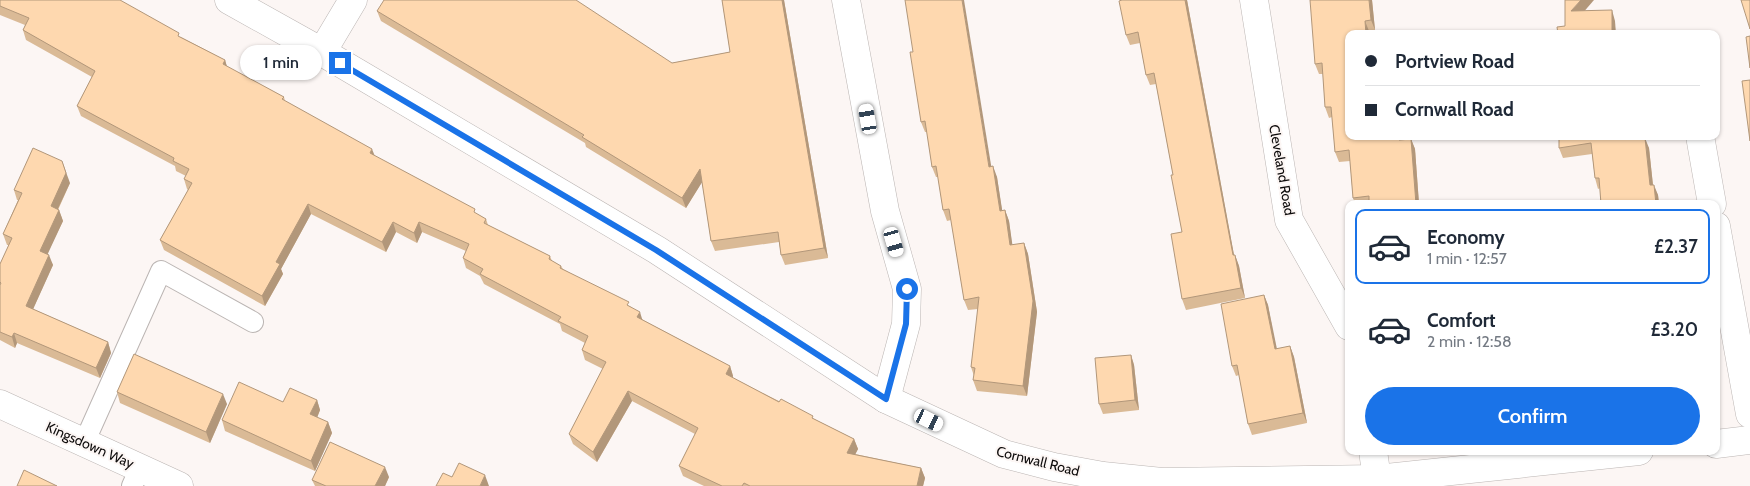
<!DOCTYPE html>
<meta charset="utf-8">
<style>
body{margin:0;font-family:Cabin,sans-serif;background:#f6f6f7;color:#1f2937;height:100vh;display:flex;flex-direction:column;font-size:19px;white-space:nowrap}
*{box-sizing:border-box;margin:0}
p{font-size:16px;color:#747a83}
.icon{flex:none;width:28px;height:28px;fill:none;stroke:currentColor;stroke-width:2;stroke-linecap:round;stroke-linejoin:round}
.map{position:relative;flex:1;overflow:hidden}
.details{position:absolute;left:1345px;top:200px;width:375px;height:255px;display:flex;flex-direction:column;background:#fff;border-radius:10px;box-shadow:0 1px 4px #0004}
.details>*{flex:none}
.hud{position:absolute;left:1345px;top:30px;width:375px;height:110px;border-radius:10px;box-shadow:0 1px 4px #0004;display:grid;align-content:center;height:110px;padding:0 20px;background:#fff}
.end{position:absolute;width:22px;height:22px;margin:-11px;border:6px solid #1a73e8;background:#fff;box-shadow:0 0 0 2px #fff}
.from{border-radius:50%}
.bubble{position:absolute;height:35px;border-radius:18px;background:#fff;box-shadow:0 1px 4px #0004;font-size:16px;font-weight:600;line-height:35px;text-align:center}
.car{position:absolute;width:15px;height:30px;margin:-15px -8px;border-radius:6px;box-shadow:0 0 4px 1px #0007;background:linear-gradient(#fff 24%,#345 0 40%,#fff 0 76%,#345 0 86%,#fff 0)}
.hud b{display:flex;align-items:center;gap:18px;height:48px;font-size:19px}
.hud b+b{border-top:1px solid #e0e1e3}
.hud i{width:12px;height:12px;background:#1f2937}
ul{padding:9px 0 0;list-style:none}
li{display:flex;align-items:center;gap:15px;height:75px;margin:0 10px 8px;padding:0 10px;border:2px solid transparent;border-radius:10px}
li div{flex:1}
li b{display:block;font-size:19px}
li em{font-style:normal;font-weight:600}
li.selected{border-color:#1a73e8}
li>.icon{width:45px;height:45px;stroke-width:1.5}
.cta{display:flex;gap:10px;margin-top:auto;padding:10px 20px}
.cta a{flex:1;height:58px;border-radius:30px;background:#1a73e8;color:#fff;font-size:20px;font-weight:600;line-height:58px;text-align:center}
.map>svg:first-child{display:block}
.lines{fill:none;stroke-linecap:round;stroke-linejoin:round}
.service-casing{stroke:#bbb5b3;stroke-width:22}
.minor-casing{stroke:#bbb5b3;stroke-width:29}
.service{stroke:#fff;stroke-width:20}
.minor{stroke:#fff;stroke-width:28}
.wall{fill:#daba96}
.shaded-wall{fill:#b2977a}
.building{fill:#fed8af;stroke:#b2977a}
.route{stroke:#1a73e8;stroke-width:6}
.labels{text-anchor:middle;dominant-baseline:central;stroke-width:4;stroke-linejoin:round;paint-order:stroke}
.street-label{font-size:14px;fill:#0d0b0b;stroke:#fcf6f4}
</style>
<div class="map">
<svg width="1750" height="486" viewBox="0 0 1750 486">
<rect width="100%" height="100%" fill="#fcf6f4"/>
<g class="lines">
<defs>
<g id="service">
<polyline points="84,443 161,271 253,322"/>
<polyline points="132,486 140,468"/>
</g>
<g id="minor">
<polyline points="229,0 322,52 657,250 886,399 1004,454 1054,467 1103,476 1162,482 1377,479 1639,451"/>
<polyline points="846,0 885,211 907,289 906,324 886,399"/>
<polyline points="1254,0 1289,220 1349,326"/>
<polyline points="322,52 353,0"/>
<polyline points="1700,136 1712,204"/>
<polyline points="1716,226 1750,414"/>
<polyline points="0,404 179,486"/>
<polyline points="1716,444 1750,440"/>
<polyline points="1373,451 1377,479"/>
</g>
</defs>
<use href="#service" class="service-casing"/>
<use href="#minor" class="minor-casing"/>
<use href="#service" class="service"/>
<use href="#minor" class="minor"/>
</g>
<g class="wall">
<polygon points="0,0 181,37 225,60 227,67 284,97 285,101 374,156 486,219 488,225 550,256 552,261 561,266 563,269 631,307 643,320 730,366 733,376 733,378 854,439 858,449 855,454 921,468 925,478 923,486 704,486 683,476 679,466 695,434 632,401 597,462 573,444 569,434 603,369 585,360 582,350 585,343 562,331 560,324 484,284 480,276 466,268 463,258 466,251 422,232 417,243 396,232 386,252 311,214 281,269 283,274 265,306 164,250 160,240 188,190 187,189 184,179 186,176 176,171 175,166 81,116 77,106 92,77 26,40 23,30 25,25 0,15"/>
<polygon points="722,0 784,0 828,258 785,265 781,255 779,242 715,251 711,241 702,182 686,208 586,147 585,143 381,21 377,11 672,63 730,52"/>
<polygon points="1187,0 1234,255 1235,255 1239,266 1245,298 1186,310 1182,299 1182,232 1173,175 1156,84 1150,85 1146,75 1140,43 1130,45 1126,35"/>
<polygon points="1372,0 1375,30 1369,31 1349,136 1402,136 1402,140 1411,139 1415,149 1419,204 1355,204 1353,198 1350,161 1339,162 1335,152 1332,117 1329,118 1325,107 1323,74 1319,74 1315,64"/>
<polygon points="913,52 991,167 997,177 1002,211 1005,210 1009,221 1012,245 1024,243 1028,254 1037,312 1027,396 977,391 973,380 974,376 971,367 978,309 968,310 964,300 951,220 947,221 943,210 938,177 936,177 932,167 927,132 925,132 921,122"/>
<polygon points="1559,136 1640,138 1649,148 1653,185 1658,195 1659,204 1601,204 1600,188 1598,189 1595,178 1592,154 1563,158 1559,148"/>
<polygon points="70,183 58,210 59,210 63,221 47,254 53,265 33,309 108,342 111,353 100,378 17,343 15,348 0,340 0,264 9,245 7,245 3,234 18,200 17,200 14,190"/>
<polygon points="1264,295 1268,305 1276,349 1290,346 1294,357 1307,423 1252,435 1248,424 1239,375 1236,376 1232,366"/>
<polygon points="1131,355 1134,365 1139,410 1103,414 1099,404"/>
<polygon points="117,392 227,404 210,443 120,403"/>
<polygon points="317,400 320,410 317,418 328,422 332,433 315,471 225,431 222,420 283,402"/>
<polygon points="389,477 385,486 315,486 312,480"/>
</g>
<g class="shaded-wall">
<polygon points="782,0 784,0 828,258 824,248"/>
<polygon points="962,0 964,0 993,177 989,167"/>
<polygon points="1185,0 1187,0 1236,266 1233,255"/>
<polygon points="1369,0 1372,0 1375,30 1371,20"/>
<polygon points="1581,0 1594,0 1575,22 1571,11"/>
<polygon points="1612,10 1615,21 1616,34 1612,34"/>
<polygon points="1365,21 1369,31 1369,34 1366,34"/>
<polygon points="225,60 228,70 223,64"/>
<polygon points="1399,136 1402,136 1403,150 1399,140"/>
<polygon points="1645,138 1649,148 1654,195 1650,185"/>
<polygon points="1411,139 1415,149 1419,204 1416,204"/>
<polygon points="372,149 376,159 370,153"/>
<polygon points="62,161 70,183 54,217 51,206"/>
<polygon points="993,166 997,177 1004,222 1000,211"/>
<polygon points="700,169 704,179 686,208 682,198"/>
<polygon points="1654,185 1658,195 1659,204 1656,204"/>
<polygon points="308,204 311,214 281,269 283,274 265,306 262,296 276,262"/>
<polygon points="59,210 63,221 44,262 40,251"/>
<polygon points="1005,210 1009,221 1014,256 1010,245"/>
<polygon points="393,222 396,232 386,252 382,242"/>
<polygon points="419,222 422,232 417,243 414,233"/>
<polygon points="1024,243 1028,254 1037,312 1027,396 1023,386"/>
<polygon points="49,255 53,265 30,316 26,306"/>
<polygon points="1235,255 1239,266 1245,298 1241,288"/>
<polygon points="1264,295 1268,305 1279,359 1275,349"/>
<polygon points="640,312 643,322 637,317"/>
<polygon points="14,333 17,343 15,348 12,337"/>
<polygon points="108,342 111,353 100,378 96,368"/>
<polygon points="1290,346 1294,357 1307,423 1303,413"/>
<polygon points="1131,355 1134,365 1139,410 1135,400"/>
<polygon points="730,366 733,376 729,384 726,374"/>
<polygon points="628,391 632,401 597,462 593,452"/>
<polygon points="223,394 227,404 210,443 206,432"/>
<polygon points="317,400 320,410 314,425 310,414"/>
<polygon points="328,422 332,433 315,471 311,461"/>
<polygon points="854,439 858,449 851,463 847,453"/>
<polygon points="385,467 389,477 385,486 375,486"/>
<polygon points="921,468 925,478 923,486 917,486"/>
<polygon points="485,475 489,486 480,486"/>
</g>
<g class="building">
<polygon points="0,0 120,0 179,33 178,36 225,60 223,64 284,97 282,99 372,149 370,153 475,209 474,212 486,219 484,223 550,256 549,259 561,266 560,268 629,302 627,305 640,312 637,317 730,366 726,374 779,402 781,399 813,416 812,418 854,439 847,453 921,468 917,486 750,486 744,483 742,486 722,486 679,466 698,428 628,391 593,452 569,434 606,362 582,350 588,336 558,321 561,317 480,274 483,269 463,258 469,244 419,222 414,233 393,222 382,242 308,204 276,262 280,264 262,296 160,240 192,183 184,179 189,169 173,161 174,158 77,106 95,71 23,30 29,18 0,6"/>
<polygon points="384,0 576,0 672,63 730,52 722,0 782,0 824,248 781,255 778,232 711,241 700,169 682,198 582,137 584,135 377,11"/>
<polygon points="905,0 962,0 989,167 993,166 1000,211 1005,210 1010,245 1024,243 1033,301 1023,386 973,380 975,368 971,367 979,297 964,300 949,209 943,210 936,166 932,167 925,121 921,122 910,52 913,52"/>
<polygon points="1122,0 1185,0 1233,255 1235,255 1241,288 1182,299 1171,234 1182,232 1171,175 1173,175 1154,73 1146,75 1138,32 1126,35 1119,1"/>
<polygon points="1310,0 1369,0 1371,20 1365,21 1366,34 1349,34 1349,136 1399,136 1399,140 1411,139 1416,204 1369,204 1369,196 1353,198 1349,150 1335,152 1331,107 1325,107 1322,63 1315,64"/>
<polygon points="1565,0 1581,0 1571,11 1612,10 1612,34 1558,34 1557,27 1565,26"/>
<polygon points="1741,0 1750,0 1750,29"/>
<polygon points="1750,36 1750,68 1746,37"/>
<polygon points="1750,80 1750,141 1742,81"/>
<polygon points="1559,136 1637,136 1637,139 1645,138 1650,185 1654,185 1656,204 1601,204 1599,178 1595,178 1591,143 1559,148"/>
<polygon points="33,148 62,161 66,173 51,206 59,210 40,251 49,255 26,306 108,342 96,368 14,333 12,337 0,332 0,285 1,283 0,282 0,264 12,238 3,234 22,193 14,190"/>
<polygon points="1264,295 1275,349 1290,346 1303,413 1248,424 1237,365 1232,366 1221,304"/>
<polygon points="134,354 223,394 206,432 117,392"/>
<polygon points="1131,355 1135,400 1099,404 1095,358"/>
<polygon points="239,382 283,402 290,388 317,400 310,414 328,422 311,461 222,420"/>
<polygon points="330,442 385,467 375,486 326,486 312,480"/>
<polygon points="459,463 485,475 480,486 436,486 443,473 452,477"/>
<polygon points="24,470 57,486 17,486"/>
</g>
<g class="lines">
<polyline class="route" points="340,63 656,250 886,399 906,324 907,289"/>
</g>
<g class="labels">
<g class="street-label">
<text transform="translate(1282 170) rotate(80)">Cleveland Road</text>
<text transform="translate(90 445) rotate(24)">Kingsdown Way</text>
<text transform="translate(1038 461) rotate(14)">Cornwall Road</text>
</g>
</g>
</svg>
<i class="end from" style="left:907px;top:289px"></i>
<i class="end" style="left:340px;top:63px"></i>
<div class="bubble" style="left:240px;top:45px;width:82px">1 min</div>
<i class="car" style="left:868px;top:119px;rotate:350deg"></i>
<i class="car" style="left:894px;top:242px;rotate:164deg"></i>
<i class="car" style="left:929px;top:420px;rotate:116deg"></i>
<div class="hud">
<b><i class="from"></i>Portview Road</b>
<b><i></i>Cornwall Road</b>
</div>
<section class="details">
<ul>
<li class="selected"><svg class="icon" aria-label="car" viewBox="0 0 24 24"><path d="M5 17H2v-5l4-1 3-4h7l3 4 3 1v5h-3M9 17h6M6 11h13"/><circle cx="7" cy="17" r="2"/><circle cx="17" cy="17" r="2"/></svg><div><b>Economy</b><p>1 min · 12:57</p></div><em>£2.37</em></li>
<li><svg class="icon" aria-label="car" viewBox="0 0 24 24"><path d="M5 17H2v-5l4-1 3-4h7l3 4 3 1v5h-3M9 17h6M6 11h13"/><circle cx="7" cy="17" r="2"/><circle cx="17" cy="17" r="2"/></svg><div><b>Comfort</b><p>2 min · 12:58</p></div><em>£3.20</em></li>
</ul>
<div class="cta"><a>Confirm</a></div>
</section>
</div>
